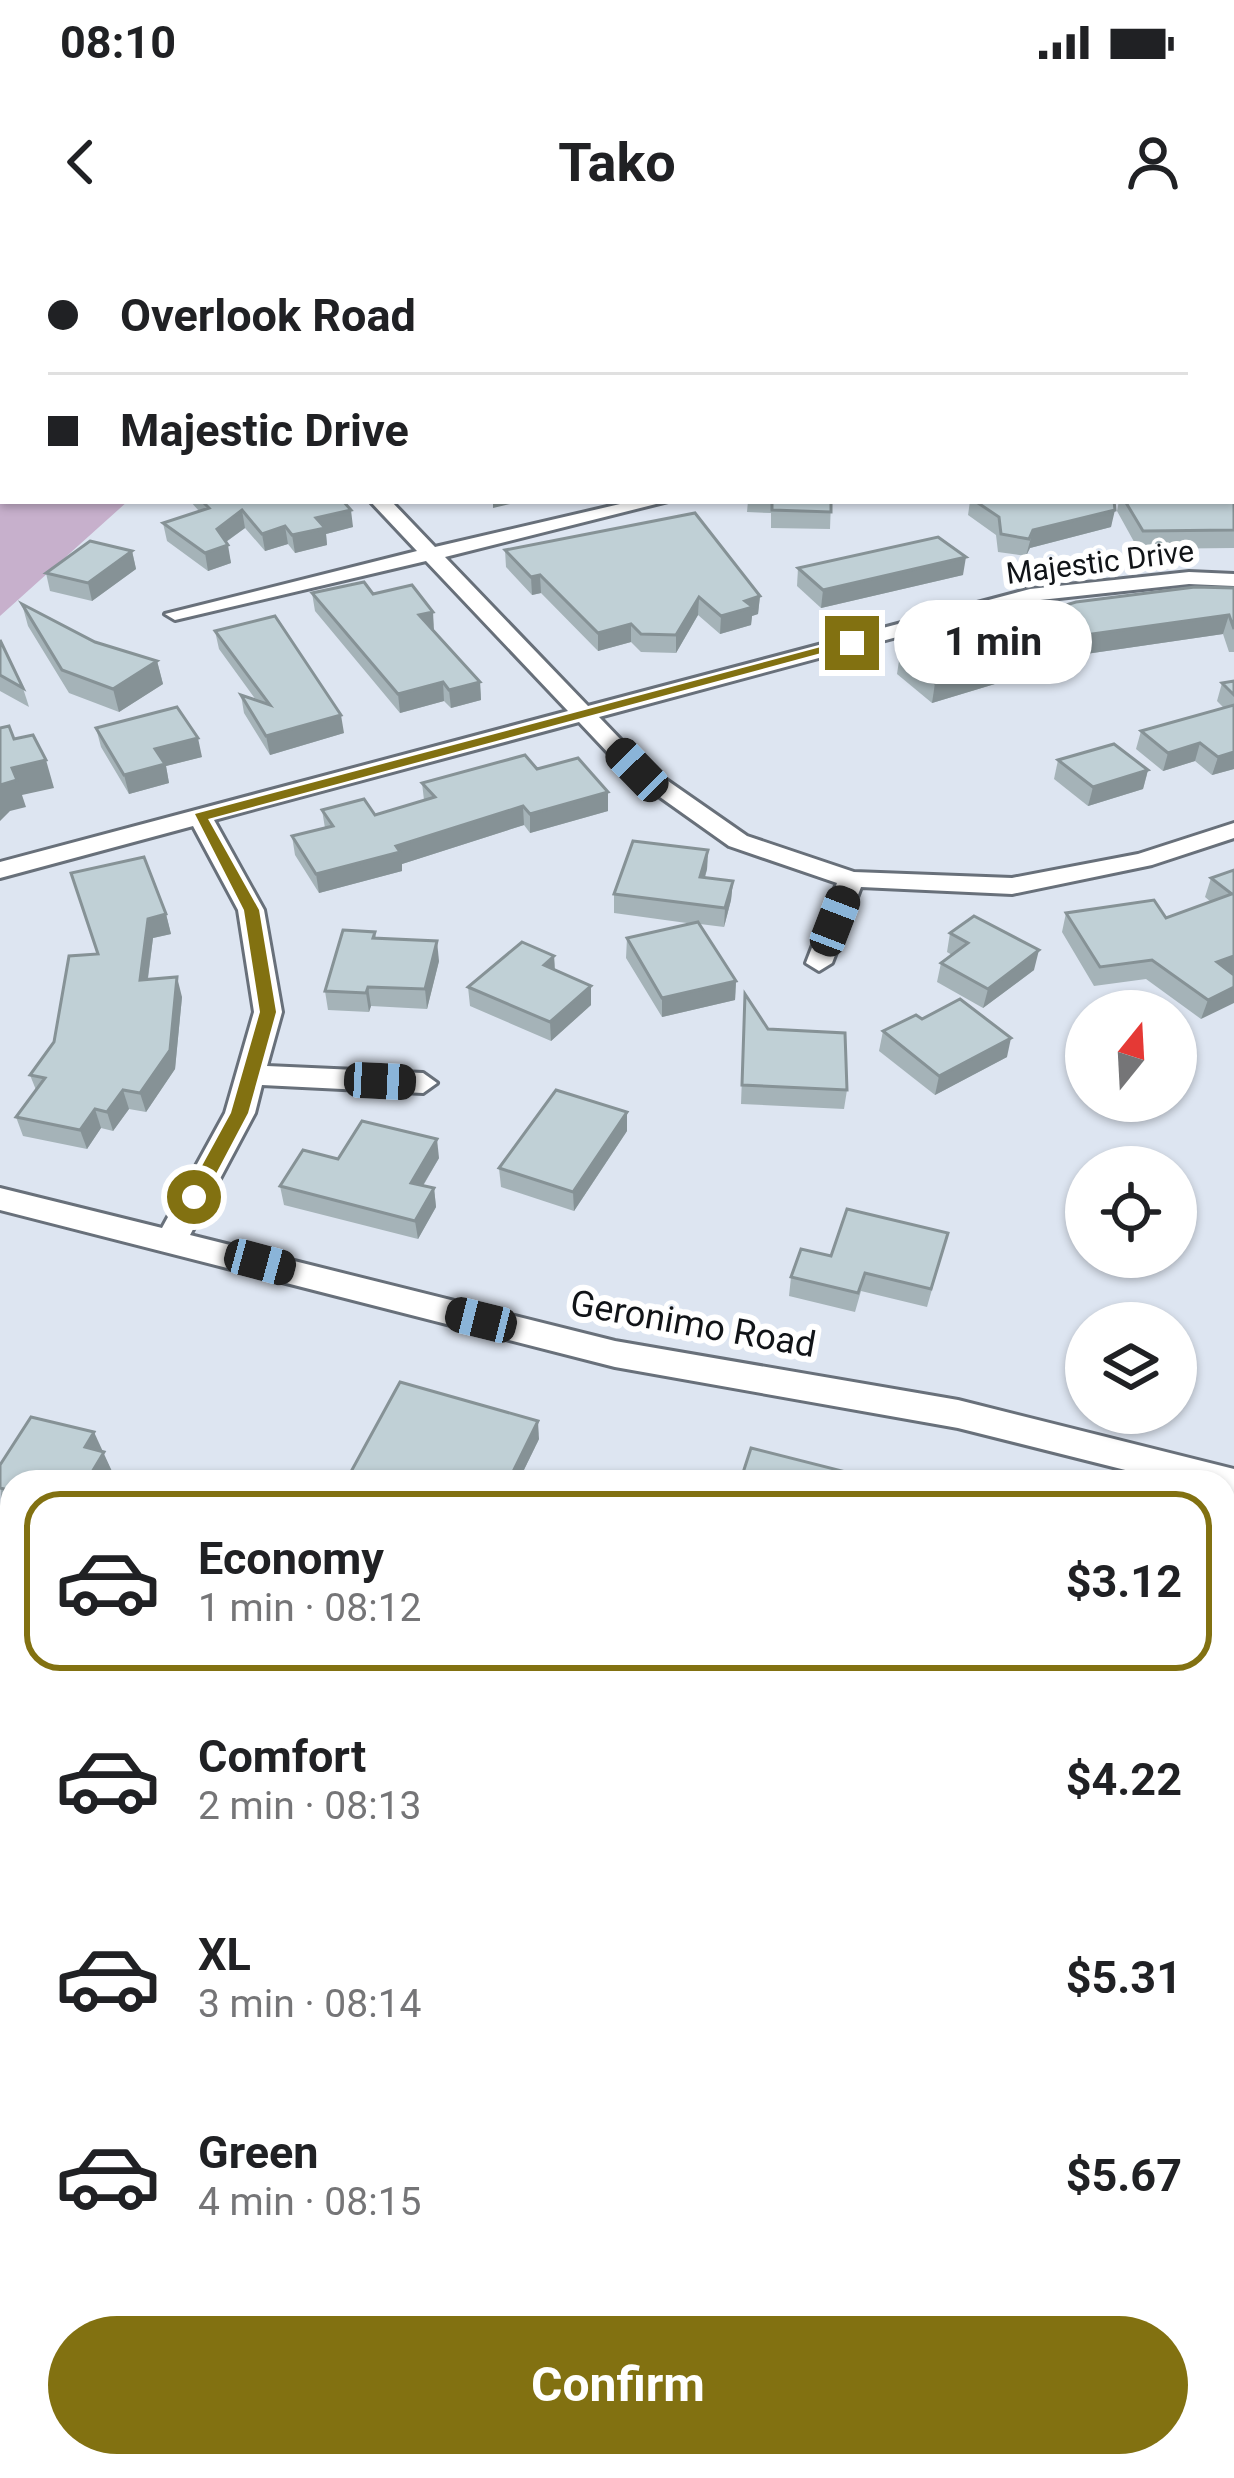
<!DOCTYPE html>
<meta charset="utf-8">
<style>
body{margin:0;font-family:Roboto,sans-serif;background:#f6f6f6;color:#202124;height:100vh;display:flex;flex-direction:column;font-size:45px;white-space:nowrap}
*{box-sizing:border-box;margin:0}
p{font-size:39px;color:#757577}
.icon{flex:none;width:66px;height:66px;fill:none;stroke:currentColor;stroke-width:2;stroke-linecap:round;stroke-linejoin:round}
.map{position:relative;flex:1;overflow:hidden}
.sheet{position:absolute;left:0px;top:1230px;width:1236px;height:1008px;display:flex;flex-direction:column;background:#fff;border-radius:36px 36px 0 0;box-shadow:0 3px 9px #0004}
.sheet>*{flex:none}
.top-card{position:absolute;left:0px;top:0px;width:1236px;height:264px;box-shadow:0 3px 9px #0004;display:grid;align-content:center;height:264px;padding:0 48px;background:#fff}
.needle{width:78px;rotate:18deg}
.controls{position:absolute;left:1065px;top:750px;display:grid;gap:24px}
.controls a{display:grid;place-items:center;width:132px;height:132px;border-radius:50%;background:#fff;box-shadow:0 3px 9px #0004;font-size:60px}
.end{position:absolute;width:54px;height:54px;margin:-27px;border:15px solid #827111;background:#fff;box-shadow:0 0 0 6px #fff}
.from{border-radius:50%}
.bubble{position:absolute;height:84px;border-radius:42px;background:#fff;box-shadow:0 3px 9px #0004;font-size:39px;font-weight:700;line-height:84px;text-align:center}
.car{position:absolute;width:36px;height:72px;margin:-36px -18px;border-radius:15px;box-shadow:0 0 9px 3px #0007;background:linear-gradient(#222 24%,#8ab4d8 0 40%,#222 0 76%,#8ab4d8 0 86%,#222 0)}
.top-card b{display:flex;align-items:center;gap:42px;height:114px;font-size:45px}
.top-card b+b{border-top:3px solid #e0e0e0}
.top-card i{width:30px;height:30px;background:#202124}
ul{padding:21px 0 0;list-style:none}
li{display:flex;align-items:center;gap:36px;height:180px;margin:0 24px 18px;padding:0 24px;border:6px solid transparent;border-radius:36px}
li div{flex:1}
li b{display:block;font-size:45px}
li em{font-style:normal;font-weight:700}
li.active{border-color:#827111}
li>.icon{width:108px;height:108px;stroke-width:1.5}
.primary-button{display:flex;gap:24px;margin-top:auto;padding:24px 48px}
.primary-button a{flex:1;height:138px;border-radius:72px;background:#827111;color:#fff;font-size:48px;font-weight:700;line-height:138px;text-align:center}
.status{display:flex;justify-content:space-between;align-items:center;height:84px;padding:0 60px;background:#fff;direction:ltr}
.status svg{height:33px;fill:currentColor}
header{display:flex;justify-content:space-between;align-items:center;height:156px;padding:0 48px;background:#fff;font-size:54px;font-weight:700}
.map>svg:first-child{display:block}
.green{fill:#c7b0cc}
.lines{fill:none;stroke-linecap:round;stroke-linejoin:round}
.street-casing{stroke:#68707a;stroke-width:6}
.street{fill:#fff;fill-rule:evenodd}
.wall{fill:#a5b3b8}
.shaded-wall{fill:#869296}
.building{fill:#c0d0d6;stroke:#869296;stroke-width:3}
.route{fill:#827111}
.labels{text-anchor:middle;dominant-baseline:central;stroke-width:12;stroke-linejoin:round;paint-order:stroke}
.far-street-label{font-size:30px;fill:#111418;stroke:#fff}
.street-label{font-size:36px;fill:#111418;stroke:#fff}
</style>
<div class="status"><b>08:10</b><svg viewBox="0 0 49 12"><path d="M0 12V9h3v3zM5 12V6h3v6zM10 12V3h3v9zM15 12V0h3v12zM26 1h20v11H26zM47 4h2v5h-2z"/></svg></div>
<header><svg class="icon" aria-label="back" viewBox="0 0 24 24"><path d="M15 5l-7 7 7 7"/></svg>Tako<svg class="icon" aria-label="person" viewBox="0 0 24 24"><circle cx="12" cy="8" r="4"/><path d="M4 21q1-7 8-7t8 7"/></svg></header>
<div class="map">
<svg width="1234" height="2238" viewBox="0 0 1234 2238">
<rect width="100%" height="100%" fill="#dde5f1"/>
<polygon class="green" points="0,0 410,0 3,3 3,261 128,261 0,376"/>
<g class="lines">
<defs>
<g id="street">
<polygon points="898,0 937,0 939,3 900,3"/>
<rect x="1233" y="173" width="1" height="10"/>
<polygon points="370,261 391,261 435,307 633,261 668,261 445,317 588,466 1030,349 1189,332 1234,334 1234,346 1189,344 1031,361 599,477 645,525 747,596 854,632 1012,638 1138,614 1234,583 1234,598 1152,625 1012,654 861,647 832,723 819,731 806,723 837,643 729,606 629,535 579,482 214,580 264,670 282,772 267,826 423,833 437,843 423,853 262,845 255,873 190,995 615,1101 958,1160 1234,1229 1234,1257 1224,1255 1224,1242 1173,1242 958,1188 615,1127 0,970 0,948 162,988 225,873 254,772 238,670 193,586 0,638 0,622 568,471 426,321 175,380 165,374 417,311"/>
<polygon points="0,2097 12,2101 12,2151 0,2147"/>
<polygon points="236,2226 312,2226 317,2238 241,2238"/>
</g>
</defs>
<use href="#street" class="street-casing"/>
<use href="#street" class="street"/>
</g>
<g class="wall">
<polygon points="1054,0 1149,0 1148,3 1080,3"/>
<polygon points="1234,223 1234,308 1138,309 1117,271 1119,261 1233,261"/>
<polygon points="190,261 343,261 353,287 326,294 327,305 295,313 288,304 265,311 245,288 226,302 231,323 208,331 167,301 163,283 199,271"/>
<polygon points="748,261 831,261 830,289 771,288 771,273 747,272"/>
<polygon points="970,261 1114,261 1111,287 1030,308 1026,316 998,312 996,295 968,275"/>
<polygon points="505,310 760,356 758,374 752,376 751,385 720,394 698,375 676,413 641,412 631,402 598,411 541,353 532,355 506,327"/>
<polygon points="132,311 136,329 92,361 50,351 46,333"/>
<polygon points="798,328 963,335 821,368 797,346"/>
<polygon points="1234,348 1234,412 1229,412 1223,394 1079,415 1078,419 932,463 897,434 900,414"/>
<polygon points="312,353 373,354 433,372 433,390 480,442 481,460 451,468 444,461 400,473 315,371"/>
<polygon points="22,364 95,402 157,421 163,444 119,472 69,453 28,386"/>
<polygon points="215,391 344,493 270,515 244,473 241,455 256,460 219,409"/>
<polygon points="0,400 23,448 29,467 0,451"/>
<polygon points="1234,441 1234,529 1212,535 1195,521 1163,531 1136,509 1141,491 1224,468 1217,461 1222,443"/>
<polygon points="96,488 202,517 166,526 169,543 129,554 101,507"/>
<polygon points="1058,520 1148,530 1143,549 1088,566 1054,539"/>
<polygon points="537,529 608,552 608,571 530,593 524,585 402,624 402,631 319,653 295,615 292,596 325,588 322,570 375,575 424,560 422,543"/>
<polygon points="708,610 707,629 705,638 733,641 731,660 724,687 700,684 736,741 735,760 662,777 626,718 627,698 694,684 614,673 614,654"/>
<polygon points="1234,630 1234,733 1201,779 1146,739 1094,746 1062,692 1066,673 1166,678 1211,662 1205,657 1211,638"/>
<polygon points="166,674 171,694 153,698 148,739 182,757 175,829 146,872 129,869 113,891 101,888 87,909 23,896 16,877 36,850 30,835 54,802"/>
<polygon points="375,692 376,698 439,721 427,769 371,766 369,772 328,770 325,751"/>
<polygon points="950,693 1034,730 983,768 937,742 941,723 952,715 947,712"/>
<polygon points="554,716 555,730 591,765 551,801 470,766 468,747"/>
<polygon points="745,754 768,789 847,850 844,869 741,864"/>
<polygon points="922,779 1007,817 935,855 879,811 883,791"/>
<polygon points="627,891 574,971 501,947 499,928"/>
<polygon points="439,918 423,946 434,948 436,967 418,999 284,965 280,946 338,919"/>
<polygon points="948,993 927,1067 861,1051 855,1072 789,1056 791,1037 831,1016"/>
<polygon points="539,1199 518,1242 347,1242 347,1239"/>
<polygon points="102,1211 115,1238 112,1242 12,1242 12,1273 1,1270 0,1225"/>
<polygon points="1234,2006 1234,2089 1224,2073 1224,2011"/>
</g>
<g class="shaded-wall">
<polygon points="493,261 523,261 493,268"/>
<polygon points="242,270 245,288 220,306 217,289"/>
<polygon points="351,270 353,287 326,294 327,305 295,313 292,295 316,278"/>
<polygon points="1115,270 1111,287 1030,308 1026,316 1033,290"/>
<polygon points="285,286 288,304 265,311 262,294"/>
<polygon points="228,305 231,323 208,331 205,313"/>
<polygon points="132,311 136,329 92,361 88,343"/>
<polygon points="966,317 963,335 821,368 823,350"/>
<polygon points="540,335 541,353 532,355 531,337"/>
<polygon points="760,356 758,374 752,376 751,385 720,394 721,376 745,361"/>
<polygon points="699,357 698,375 676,413 676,395"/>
<polygon points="433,372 434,390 421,393 419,375"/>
<polygon points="1229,375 1223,394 1079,415 1078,419 932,463 935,443 1078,396"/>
<polygon points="631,384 631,402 598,411 598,393"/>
<polygon points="157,421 163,444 119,472 113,449"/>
<polygon points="443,442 444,461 400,473 398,454"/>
<polygon points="480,442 481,460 451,468 449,450"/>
<polygon points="341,475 344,493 270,515 266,496"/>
<polygon points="198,498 202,517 166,526 169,543 129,554 124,535 155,509"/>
<polygon points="1200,503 1195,521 1163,531 1168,513"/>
<polygon points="1234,512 1234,529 1212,535 1218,517"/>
<polygon points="46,520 54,548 22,555 26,567 10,571 0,581 0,545 12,528"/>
<polygon points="1148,530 1143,549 1088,566 1093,547"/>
<polygon points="608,552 608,571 530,593 530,574"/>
<polygon points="523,566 524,585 402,624 402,631 319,653 316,634 396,606"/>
<polygon points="708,610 707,629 699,656 700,637"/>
<polygon points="733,641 731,660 724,687 725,668"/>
<polygon points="166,674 171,694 153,698 145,759 140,740 148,679"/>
<polygon points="437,701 439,721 427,769 425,749"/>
<polygon points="1039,710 1034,730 983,768 988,749"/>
<polygon points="554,716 555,735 544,725"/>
<polygon points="1234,716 1234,733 1210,742 1217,722"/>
<polygon points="177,737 182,757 175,829 146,872 140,853"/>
<polygon points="736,741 735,760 662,777 662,758"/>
<polygon points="591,746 591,765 551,801 550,782"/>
<polygon points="368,747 371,766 369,772 366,753"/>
<polygon points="1234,747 1234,763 1201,779 1208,760"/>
<polygon points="1011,798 1007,817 935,855 939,836"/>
<polygon points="123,850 129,869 113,891 107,872"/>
<polygon points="95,869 101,888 87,909 80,890"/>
<polygon points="627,872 627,891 574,971 573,952"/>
<polygon points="437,899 439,918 413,962 411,943"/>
<polygon points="434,948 436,967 418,999 415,981"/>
<polygon points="538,1181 539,1199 518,1242 508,1242"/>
<polygon points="94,1192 115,1238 112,1242 86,1242 85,1207"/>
</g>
<g class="building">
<polygon points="562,0 725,0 723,3 559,3"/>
<polygon points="819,0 860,0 858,3 817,3"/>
<polygon points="922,0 985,0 983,3 921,3"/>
<polygon points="1102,0 1148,0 1146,3 1101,3"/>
<polygon points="1221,0 1234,0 1234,14 1233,3 1221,3"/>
<polygon points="1234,230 1234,290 1143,291 1125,261 1233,261"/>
<polygon points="202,261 343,261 351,270 316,278 325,288 292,295 285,286 262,294 242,270 217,289 228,305 205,313 163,283 209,268"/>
<polygon points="772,261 831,261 831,272 772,270"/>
<polygon points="975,261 1114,261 1115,270 1033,290 1029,299 1001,294 999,277"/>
<polygon points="695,273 760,356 745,361 753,367 721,376 699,357 676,395 641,394 631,384 598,393 540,335 531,337 505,310"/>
<polygon points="938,297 966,317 823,350 798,328"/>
<polygon points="90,301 132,311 88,343 46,333"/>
<polygon points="364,342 373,354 412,345 433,372 419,375 480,442 449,450 443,442 398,454 312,353"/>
<polygon points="1195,347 1234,348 1234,389 1229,375 1078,396 1082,399 935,443 900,414 1076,362"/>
<polygon points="22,364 95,402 157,421 113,449 62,430"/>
<polygon points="275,376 341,475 266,496 241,455 270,465 215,391"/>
<polygon points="0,400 23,448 0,435"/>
<polygon points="1234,441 1234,455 1222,443"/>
<polygon points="1234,465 1234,512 1218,517 1200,503 1168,513 1141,491"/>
<polygon points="177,467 198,498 155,509 165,524 124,535 96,488"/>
<polygon points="9,486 14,499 33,495 46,520 12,528 17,540 0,545 0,488"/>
<polygon points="1114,504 1148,530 1093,547 1058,520"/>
<polygon points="525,515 537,529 578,518 608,552 530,574 523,566 396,606 400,612 316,634 292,596 333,586 322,570 364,559 375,575 435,557 422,543"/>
<polygon points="633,601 708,610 700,637 733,641 725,668 614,654"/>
<polygon points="144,617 166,674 148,679 140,740 177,737 170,810 140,853 123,850 107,872 95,869 80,890 16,877 45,838 30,835 54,802 69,716 98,714 71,633"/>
<polygon points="1234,630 1234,716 1217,722 1234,735 1234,747 1208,760 1152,720 1100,727 1066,673 1154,660 1166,678 1232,654 1211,638"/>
<polygon points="974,676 1039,710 988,749 941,723 968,703 950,693"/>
<polygon points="698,682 736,741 662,758 627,698"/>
<polygon points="343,690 375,692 373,698 437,701 425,749 368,747 366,753 325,751"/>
<polygon points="522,702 554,716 544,725 591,746 550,782 468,747"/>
<polygon points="745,754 768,789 845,793 847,850 742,845"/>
<polygon points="960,759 1011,798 939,836 883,791 916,775 922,779"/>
<polygon points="556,850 627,872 573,952 499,928"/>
<polygon points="362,881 437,899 411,943 434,948 415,981 280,946 303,910 338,919"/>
<polygon points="847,969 948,993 931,1049 865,1033 858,1053 791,1037 801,1009 831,1016"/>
<polygon points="400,1142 538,1181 508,1242 415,1242 389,1234 384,1242 358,1242 347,1239"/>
<polygon points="31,1177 94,1192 85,1207 104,1212 86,1242 12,1242 12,1251 0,1248 0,1225"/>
<polygon points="751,1208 854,1234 852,1242 740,1242"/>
<polygon points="1234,2006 1234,2048 1224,2031 1224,2011"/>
</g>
<polygon class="route" points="847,400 858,403 208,579 259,670 276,772 248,873 201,962 188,962 185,957 231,873 260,772 244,670 195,574"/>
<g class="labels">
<g class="far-street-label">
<text transform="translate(1100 322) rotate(-7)">Majestic Drive</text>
</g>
<g class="street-label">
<text transform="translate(693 1084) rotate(10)">Geronimo Road</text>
</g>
</g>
</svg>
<div class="controls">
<a><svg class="needle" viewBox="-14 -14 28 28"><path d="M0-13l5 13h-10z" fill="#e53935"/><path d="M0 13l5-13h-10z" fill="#757577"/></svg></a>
<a><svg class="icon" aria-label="locate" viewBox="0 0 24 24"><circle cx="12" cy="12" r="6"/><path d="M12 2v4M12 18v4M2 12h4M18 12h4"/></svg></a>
<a><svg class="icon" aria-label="layers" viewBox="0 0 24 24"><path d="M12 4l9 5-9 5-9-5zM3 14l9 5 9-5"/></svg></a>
</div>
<i class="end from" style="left:194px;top:957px"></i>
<i class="end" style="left:852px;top:403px"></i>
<div class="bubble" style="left:894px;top:360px;width:198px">1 min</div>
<i class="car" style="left:637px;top:530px;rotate:316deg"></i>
<i class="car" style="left:835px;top:681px;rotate:21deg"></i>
<i class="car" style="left:380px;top:841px;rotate:93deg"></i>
<i class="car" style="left:260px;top:1022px;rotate:105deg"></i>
<i class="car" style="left:481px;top:1080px;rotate:284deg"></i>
<div class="top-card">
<b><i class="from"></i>Overlook Road</b>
<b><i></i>Majestic Drive</b>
</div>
<section class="sheet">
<ul>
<li class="active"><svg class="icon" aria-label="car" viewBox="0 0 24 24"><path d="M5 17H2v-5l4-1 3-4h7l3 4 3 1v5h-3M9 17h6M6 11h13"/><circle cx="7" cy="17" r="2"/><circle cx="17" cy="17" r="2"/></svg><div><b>Economy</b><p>1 min · 08:12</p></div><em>$3.12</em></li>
<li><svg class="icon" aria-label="car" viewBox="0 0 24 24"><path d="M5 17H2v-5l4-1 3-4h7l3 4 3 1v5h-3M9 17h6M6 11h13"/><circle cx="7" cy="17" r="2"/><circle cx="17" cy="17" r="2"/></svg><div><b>Comfort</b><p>2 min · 08:13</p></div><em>$4.22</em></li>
<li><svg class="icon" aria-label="car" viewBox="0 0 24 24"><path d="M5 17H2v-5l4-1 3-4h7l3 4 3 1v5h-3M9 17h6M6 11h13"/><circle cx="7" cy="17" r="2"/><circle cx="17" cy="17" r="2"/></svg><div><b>XL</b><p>3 min · 08:14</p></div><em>$5.31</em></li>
<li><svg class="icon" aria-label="car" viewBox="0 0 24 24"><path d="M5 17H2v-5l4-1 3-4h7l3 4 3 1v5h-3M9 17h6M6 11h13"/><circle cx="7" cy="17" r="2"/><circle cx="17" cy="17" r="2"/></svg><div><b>Green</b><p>4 min · 08:15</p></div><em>$5.67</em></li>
</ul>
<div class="primary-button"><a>Confirm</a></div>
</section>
</div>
